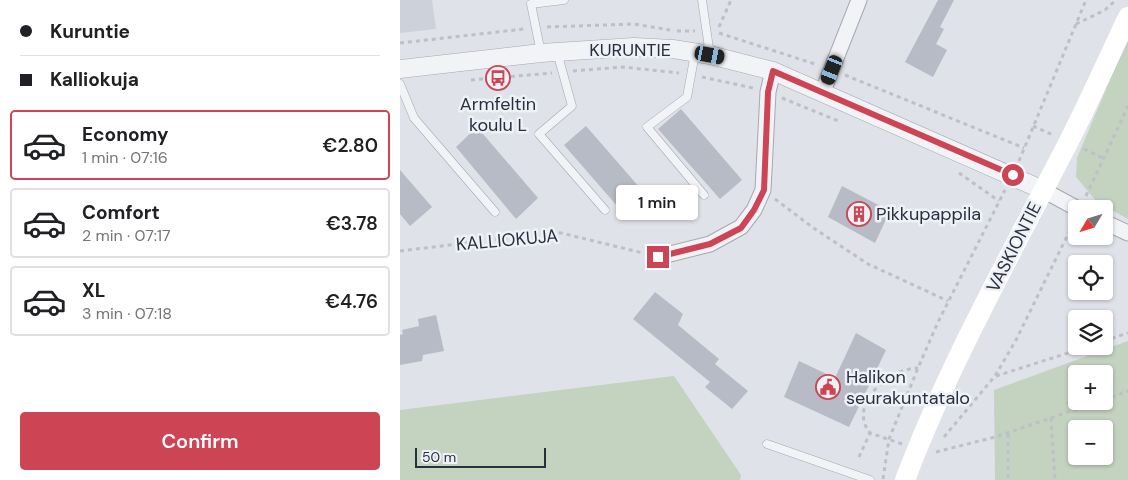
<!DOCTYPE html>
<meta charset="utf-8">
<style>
body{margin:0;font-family:"DM Sans",sans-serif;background:#f2f2f2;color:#202124;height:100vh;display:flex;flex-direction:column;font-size:19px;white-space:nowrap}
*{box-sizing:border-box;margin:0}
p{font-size:16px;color:#757577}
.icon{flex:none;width:28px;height:28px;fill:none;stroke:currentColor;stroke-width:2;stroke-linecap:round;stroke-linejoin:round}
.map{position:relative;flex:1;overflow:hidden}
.details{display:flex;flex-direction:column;background:#fff;width:400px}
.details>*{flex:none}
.hud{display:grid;align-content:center;height:110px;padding:0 20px;background:#fff}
.needle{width:32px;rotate:232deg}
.tools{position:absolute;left:668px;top:200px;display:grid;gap:10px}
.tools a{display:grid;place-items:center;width:45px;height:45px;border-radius:5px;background:#fff;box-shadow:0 1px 4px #0004;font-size:25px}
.scale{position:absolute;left:15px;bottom:12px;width:131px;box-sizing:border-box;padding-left:5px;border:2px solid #282f3f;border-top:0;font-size:14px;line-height:18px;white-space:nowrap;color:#282f3f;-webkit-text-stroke:4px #eef1f6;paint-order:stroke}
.end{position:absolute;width:22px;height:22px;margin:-11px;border:6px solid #cd4454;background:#fff;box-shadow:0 0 0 2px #fff}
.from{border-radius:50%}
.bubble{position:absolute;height:35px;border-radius:5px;background:#fff;box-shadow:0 1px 4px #0004;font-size:16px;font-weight:600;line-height:35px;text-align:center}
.car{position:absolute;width:15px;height:30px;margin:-15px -8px;border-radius:6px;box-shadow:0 0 4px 1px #0007;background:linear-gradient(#222 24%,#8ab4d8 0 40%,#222 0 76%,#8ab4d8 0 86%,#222 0)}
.hud b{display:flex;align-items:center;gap:18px;height:48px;font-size:19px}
.hud b+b{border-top:1px solid #e0e0e0}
.hud i{width:12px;height:12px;background:#202124}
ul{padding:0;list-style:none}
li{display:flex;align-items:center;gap:15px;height:70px;margin:0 10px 8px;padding:0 10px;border:2px solid #e0e0e0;border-radius:5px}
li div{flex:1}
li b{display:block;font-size:19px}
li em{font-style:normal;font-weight:600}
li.on{border-color:#cd4454}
li>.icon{width:45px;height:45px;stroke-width:1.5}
.primary-button{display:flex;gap:10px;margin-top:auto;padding:10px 20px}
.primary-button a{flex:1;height:58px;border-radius:5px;background:#cd4454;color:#fff;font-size:20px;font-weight:600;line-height:58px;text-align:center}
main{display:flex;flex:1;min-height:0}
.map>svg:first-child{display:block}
.built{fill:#cdd1da}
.green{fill:#c4d2c0;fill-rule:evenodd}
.building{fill:#b6bbc5}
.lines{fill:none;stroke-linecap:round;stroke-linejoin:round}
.service-casing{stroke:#a4a9b2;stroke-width:9}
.minor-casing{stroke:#a4a9b2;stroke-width:17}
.tertiary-casing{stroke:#a4a9b2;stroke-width:19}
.path{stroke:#bdc0c6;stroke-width:3;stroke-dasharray:4 4;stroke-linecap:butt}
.service{stroke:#f1f3f6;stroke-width:8}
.minor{stroke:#f1f3f6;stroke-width:15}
.tertiary{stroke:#f1f3f6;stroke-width:18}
.secondary{stroke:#fff;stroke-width:20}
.route{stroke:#cd4454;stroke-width:6}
.labels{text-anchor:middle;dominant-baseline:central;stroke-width:5;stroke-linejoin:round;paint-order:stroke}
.street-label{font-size:18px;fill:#282f3f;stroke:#eef1f6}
.poi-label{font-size:18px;fill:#282f3f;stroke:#eef1f6;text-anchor:start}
</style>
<main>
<section class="details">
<div class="hud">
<b><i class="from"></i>Kuruntie</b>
<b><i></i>Kalliokuja</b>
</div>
<ul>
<li class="on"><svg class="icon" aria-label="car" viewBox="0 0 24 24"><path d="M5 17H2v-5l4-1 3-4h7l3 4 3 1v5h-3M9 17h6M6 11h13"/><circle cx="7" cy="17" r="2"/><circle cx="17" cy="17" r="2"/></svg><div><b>Economy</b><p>1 min · 07:16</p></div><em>€2.80</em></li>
<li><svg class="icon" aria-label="car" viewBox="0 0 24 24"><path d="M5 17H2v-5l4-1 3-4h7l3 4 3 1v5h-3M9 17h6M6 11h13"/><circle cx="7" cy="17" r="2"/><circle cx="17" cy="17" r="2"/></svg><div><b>Comfort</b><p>2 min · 07:17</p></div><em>€3.78</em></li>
<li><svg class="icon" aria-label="car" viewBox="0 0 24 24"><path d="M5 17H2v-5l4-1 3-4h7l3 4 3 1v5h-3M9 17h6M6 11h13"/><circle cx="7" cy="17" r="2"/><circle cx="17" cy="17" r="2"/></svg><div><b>XL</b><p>3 min · 07:18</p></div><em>€4.76</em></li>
</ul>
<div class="primary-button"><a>Confirm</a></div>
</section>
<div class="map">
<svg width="728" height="480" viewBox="0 0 728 480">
<rect width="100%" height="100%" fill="#dfe2e8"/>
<polygon class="built" points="0,0 32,0 36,29 0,33"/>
<g class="green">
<polygon points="728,37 728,219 697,202 676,177 677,158"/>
<path d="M728 341V480H595L594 390ZM676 374H704V401H676ZM676 429H704V456H676Z"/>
<polygon points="274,376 341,475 340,480 0,480 0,410"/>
</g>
<g class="building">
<polygon points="538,0 554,0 540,27 544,29 536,44 547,50 533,77 505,62"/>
<polygon points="281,109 342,180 320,199 258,129"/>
<polygon points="186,126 247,196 225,215 164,145"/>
<polygon points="77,127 138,198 116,219 56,147"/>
<polygon points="0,170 32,207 10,226 0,214"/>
<polygon points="442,186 490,211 475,243 428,217"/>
<polygon points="255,292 283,314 278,325 319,359 315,364 348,391 332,409 305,387 310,382 233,319"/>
<polygon points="36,315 44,351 23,355 22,361 0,365 0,335 3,334 2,330 19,326 18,319"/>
<polygon points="456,333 486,350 449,427 384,397 399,361 435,378"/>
</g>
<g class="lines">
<defs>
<g id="service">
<polyline points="302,0 310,55"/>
<polyline points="157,52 172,106 139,134 205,210"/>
<polyline points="141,53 131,4 164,0"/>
<polyline points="295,53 287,97 247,127 304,195"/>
<polyline points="0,84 14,118 95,212"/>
<polyline points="367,444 470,480"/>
</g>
<g id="minor">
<polyline points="423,91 459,0"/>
<polyline points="643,190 678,209"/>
<polyline points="704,222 728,233"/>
<polyline points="258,257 310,244 341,227 354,210 363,190 368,92 373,71"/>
</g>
<polyline id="tertiary" points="0,69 141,53 234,47 273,49 310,55 373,71 643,190"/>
</defs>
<use href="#service" class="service-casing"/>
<use href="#minor" class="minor-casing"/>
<use href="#tertiary" class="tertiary-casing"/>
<g class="path">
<polyline points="676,24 705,10 716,0"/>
<polyline points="147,27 234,24 270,30"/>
<polyline points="319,27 331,0"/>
<polyline points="277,31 295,31"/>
<polyline points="319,33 418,65"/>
<polyline points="0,43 124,29"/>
<polyline points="173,71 223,67 279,73"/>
<polyline points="445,75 624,148"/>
<polyline points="302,77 353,88"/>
<polyline points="71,80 152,73"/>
<polyline points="382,98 441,122"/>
<polyline points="633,126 653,135"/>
<polyline points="684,149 703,158"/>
<polyline points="619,161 686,0"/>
<polyline points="559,173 599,201"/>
<polyline points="686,196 728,106"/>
<polyline points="375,199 412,227 468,264 548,301"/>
<polyline points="0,251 157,232 243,253"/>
<polyline points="704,341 728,333"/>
<polyline points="596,376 690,346"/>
<polyline points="704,400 728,391"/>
<polyline points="651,418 699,401"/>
<polyline points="608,434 608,480"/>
<polyline points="544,437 595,376 616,340 673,224"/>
<path d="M502 444 470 433C447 405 489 368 518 368"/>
<polyline points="536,452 595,437 651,418 655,480"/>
<polyline points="459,457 470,433"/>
<polyline points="483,479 489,439 518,368 538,322 605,190"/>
</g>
<use href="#service" class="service"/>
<use href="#minor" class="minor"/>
<use href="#tertiary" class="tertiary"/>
<path class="secondary" d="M505 480C549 364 611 254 668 143 689 102 708 59 728 17"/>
</g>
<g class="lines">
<polyline class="route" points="258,257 310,244 341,228 354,210 364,190 368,92 373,71 613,175"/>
</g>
<defs>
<symbol id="bus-ring" viewBox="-11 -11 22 22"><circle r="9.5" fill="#eef1f6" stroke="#cd4454" stroke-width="1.5"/><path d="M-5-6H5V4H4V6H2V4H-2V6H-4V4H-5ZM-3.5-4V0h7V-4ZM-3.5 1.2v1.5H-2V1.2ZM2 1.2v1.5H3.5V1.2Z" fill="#cd4454"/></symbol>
<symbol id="building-ring" viewBox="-11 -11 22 22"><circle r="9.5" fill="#eef1f6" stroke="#cd4454" stroke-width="1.5"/><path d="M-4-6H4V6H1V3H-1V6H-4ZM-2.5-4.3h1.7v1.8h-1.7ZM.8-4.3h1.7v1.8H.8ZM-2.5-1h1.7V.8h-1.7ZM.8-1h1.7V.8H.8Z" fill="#cd4454"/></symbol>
<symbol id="civic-ring" viewBox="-11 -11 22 22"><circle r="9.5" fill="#eef1f6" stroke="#cd4454" stroke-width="1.5"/><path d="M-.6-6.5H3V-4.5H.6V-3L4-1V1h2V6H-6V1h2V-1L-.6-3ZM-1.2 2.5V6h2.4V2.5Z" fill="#cd4454"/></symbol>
</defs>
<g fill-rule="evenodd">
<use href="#bus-ring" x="84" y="64" width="28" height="28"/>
<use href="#building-ring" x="445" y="200" width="28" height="28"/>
<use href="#civic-ring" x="414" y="373" width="28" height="28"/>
</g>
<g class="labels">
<g class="street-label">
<text x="230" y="50">KURUNTIE</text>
<text transform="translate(107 240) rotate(-5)">KALLIOKUJA</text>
<text transform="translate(614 247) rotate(-63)">VASKIONTIE</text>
</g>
<g class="poi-label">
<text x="98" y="104" text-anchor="middle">Armfeltin<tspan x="98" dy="21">koulu L</tspan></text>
<text x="476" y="214">Pikkupappila</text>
<text x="446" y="377">Halikon<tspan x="446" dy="21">seurakuntatalo</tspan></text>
</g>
</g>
</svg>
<div class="tools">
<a><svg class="needle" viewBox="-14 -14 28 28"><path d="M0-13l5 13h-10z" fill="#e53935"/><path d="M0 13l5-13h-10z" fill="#757577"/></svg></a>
<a><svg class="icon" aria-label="locate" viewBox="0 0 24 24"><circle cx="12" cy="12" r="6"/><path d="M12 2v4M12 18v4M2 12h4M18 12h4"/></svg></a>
<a><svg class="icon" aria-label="layers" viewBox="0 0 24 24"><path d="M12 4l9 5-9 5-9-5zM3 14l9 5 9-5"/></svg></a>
<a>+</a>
<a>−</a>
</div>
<div class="scale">50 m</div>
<i class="end from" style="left:613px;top:175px"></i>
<i class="end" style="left:258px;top:257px"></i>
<div class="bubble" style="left:216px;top:185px;width:82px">1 min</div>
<i class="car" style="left:310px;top:55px;rotate:101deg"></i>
<i class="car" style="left:432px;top:70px;rotate:202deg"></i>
</div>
</main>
